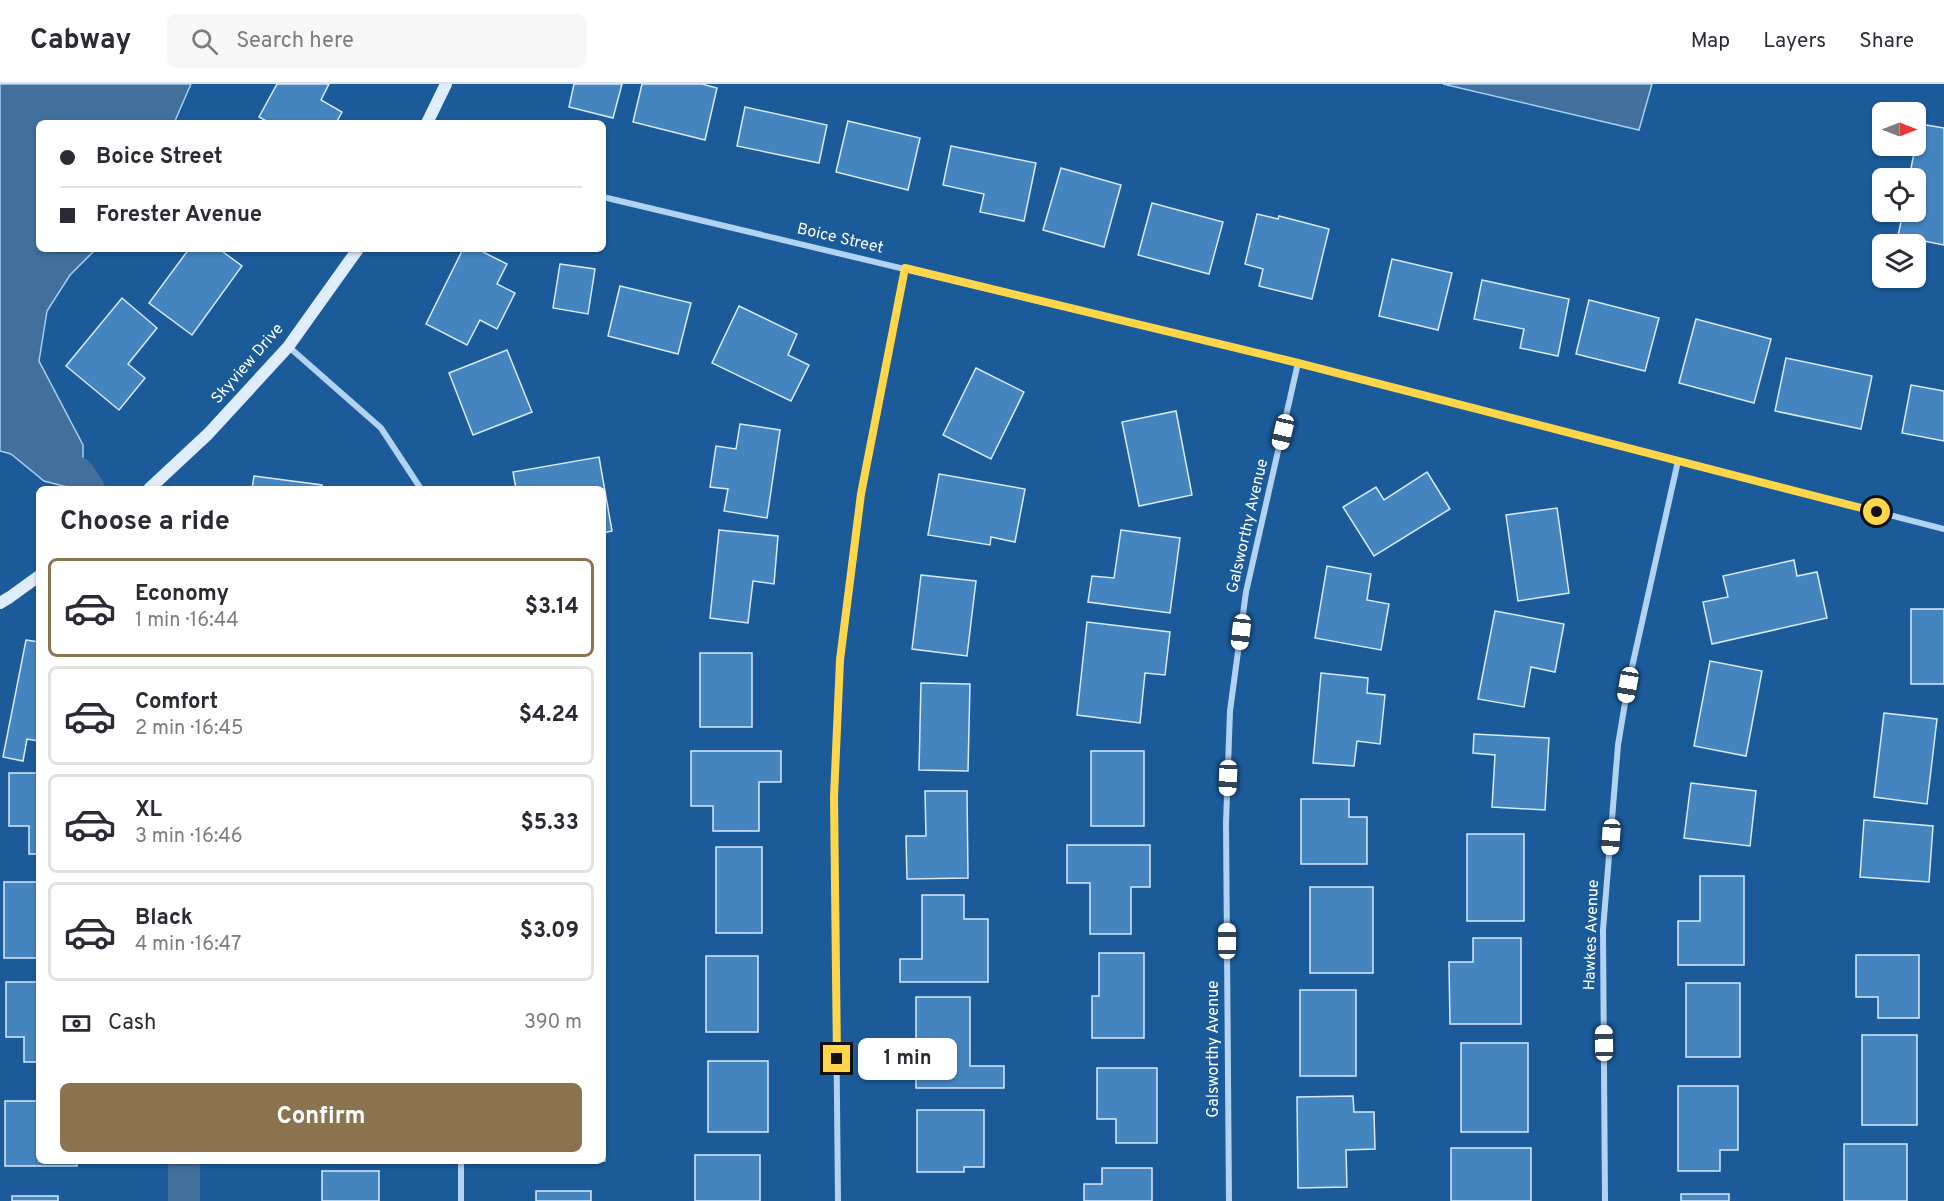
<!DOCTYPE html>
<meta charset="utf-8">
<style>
body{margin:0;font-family:Overpass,sans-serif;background:#f7f7f7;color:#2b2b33;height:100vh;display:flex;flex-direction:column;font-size:22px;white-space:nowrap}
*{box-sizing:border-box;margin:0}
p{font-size:20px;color:#7c7c81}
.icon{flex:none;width:33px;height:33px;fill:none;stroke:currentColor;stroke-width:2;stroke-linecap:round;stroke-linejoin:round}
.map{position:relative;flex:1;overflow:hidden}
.details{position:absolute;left:36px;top:402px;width:570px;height:678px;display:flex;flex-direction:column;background:#fff;border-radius:9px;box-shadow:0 2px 4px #0004}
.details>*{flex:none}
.guide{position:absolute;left:36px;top:36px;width:570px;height:132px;border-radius:9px;box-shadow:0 2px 4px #0004;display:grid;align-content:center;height:132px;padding:0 24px;background:#fff}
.needle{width:39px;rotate:90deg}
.controls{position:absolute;left:1872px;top:18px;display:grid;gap:12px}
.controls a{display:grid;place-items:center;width:54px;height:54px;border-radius:9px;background:#fff;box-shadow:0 2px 4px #0004;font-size:30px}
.end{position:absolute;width:27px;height:27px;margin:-14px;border:8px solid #ffd54a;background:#111;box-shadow:0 0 0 3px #111}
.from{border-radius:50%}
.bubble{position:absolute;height:42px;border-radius:9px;background:#fff;box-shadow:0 2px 4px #0004;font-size:20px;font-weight:700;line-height:42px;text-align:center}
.car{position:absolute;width:18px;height:36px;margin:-18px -9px;border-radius:8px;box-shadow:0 0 4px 2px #0007;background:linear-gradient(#fff 24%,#345 0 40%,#fff 0 76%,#345 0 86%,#fff 0)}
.guide b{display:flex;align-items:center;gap:21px;height:57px;font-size:22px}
.guide b+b{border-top:2px solid #e1e1e2}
.guide i{width:15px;height:15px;background:#2b2b33}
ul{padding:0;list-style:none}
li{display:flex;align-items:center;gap:18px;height:99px;margin:0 12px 9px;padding:0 12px;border:3px solid #e1e1e2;border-radius:9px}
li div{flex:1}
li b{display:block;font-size:22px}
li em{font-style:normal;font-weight:700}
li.on{border-color:#8a734e}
li>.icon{width:54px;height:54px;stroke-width:1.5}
h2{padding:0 24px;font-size:27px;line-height:72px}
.pay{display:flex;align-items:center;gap:15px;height:66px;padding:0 24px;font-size:22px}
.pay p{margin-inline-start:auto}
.primary-button{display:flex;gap:12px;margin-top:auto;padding:12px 24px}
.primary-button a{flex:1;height:69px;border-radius:9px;background:#8a734e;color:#fff;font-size:24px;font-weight:700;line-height:69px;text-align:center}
header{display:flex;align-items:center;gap:36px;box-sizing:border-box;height:84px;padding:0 30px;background:#fff;border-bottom:2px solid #e1e1e2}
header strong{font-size:28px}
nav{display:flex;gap:33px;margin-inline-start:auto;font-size:21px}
.search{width:420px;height:54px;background:#f7f7f7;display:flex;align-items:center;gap:15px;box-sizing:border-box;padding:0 21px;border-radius:9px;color:#7c7c81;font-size:22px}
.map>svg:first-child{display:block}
.water{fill:#426f9b;stroke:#a4cef2;stroke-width:1.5}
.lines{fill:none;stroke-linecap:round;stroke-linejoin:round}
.canal{stroke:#426f9b;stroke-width:32}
.building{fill:#4484bf;stroke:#d8eafb;stroke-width:1.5}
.street{stroke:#b1d2f0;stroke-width:6}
.secondary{stroke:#dfedfb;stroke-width:12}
.route{stroke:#ffd54a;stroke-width:8}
.labels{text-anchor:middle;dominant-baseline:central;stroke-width:4.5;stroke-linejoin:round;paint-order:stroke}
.street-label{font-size:16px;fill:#fff;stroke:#1b5b99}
</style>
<header>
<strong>Cabway</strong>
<div class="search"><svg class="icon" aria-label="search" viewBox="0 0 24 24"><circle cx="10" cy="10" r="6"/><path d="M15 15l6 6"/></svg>Search here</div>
<nav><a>Map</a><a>Layers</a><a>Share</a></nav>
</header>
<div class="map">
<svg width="1944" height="1117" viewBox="0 0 1944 1117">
<rect width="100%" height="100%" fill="#1b5b99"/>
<g class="water">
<polygon points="0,0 191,0 174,39 39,39 39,165 96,165 70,191 47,227 39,277 83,361 83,384 67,403 44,397 11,370 0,367"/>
<polygon points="1443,0 1652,0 1639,46"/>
</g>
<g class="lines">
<g class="canal">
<polyline points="78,389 89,405"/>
<polyline points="184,1117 184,1077"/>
</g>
</g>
<g class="building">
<polygon points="277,0 329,0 321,16 342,28 336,39 270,39 259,33"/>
<polygon points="574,0 622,0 613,34 569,23"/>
<polygon points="642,0 702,0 717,4 705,56 633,38"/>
<polygon points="745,23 827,41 819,79 737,62"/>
<polygon points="848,37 920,54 908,106 836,88"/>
<polygon points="1920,40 1944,44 1944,161 1898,152 1903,128 1916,128 1916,94 1909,94"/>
<polygon points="951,62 1036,79 1024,137 980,128 984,110 943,101"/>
<polygon points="1061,84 1121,101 1104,163 1043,146"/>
<polygon points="1152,119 1223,138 1209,190 1138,171"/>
<polygon points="1257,130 1278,135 1279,132 1329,145 1312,215 1259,202 1263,185 1245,180"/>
<polygon points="189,165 219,165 242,182 192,251 149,219"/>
<polygon points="463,165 477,165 507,180 497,200 515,209 497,245 480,236 467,261 426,240"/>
<polygon points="1392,175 1452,189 1438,246 1379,232"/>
<polygon points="560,180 595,185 588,230 553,224"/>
<polygon points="1482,196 1569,215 1558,272 1520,264 1524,245 1474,235"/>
<polygon points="620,202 691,219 678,270 608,252"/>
<polygon points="122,214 157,244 128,280 145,294 119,326 66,282"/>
<polygon points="1589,216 1659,234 1645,287 1576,270"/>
<polygon points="739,222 797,250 788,271 809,281 791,317 712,279"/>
<polygon points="1696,235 1771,255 1754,319 1679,299"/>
<polygon points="507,266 532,328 473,351 449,289"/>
<polygon points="1786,274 1872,292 1861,345 1775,327"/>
<polygon points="976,284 1024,308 991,375 943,351"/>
<polygon points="1911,301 1944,307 1944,357 1902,349"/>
<polygon points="1176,327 1192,411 1139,422 1122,338"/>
<polygon points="740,340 780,346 767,434 724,427 728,405 710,403 716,362 736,365"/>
<polygon points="599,373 612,447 603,449 603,405 516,405 513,388"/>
<polygon points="1427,388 1450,425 1374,472 1343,423 1376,403 1384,416"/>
<polygon points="939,390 1025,405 1015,458 991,453 990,461 928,451"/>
<polygon points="254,392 322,401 322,405 252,405"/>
<polygon points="1557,424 1569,509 1518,517 1506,431"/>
<polygon points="719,446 778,452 774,500 753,497 748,539 710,534"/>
<polygon points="1121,446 1180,454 1170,529 1088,518 1092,492 1114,494"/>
<polygon points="1794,476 1797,492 1817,488 1827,534 1712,560 1703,518 1728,513 1723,492"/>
<polygon points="1327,482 1371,490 1367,516 1389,520 1381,566 1315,554"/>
<polygon points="921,491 976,497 967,572 912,565"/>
<rect x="1911" y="525" width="33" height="75"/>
<polygon points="1495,527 1564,540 1555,588 1531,583 1524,623 1478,615"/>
<polygon points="1087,538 1170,548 1165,591 1145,589 1140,639 1077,631"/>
<polygon points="26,556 39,558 39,657 27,655 23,677 3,673"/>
<rect x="700" y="569" width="52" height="74"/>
<polygon points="1710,577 1762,587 1746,672 1694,662"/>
<polygon points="1321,589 1368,594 1367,609 1385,611 1380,660 1357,657 1354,682 1313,679"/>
<polygon points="921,599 970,600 968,687 919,686"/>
<polygon points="1884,629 1937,635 1927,720 1874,713"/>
<polygon points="1474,650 1549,654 1545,726 1492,723 1495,671 1473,669"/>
<polygon points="691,667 781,667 781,698 759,698 759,747 713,747 713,722 691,722"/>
<rect x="1091" y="667" width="53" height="75"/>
<polygon points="9,689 39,689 39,770 29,770 29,742 9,742"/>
<polygon points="1691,699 1756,707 1750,762 1684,754"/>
<polygon points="925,707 967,707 968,794 907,795 906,752 926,752"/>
<polygon points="1301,715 1349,715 1349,733 1367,733 1367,780 1301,780"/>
<polygon points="1864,736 1933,742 1929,798 1860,793"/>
<rect x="1467" y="750" width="57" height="87"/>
<polygon points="1067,761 1150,761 1150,803 1131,803 1131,850 1090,850 1090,799 1067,799"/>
<rect x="716" y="763" width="46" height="86"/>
<polygon points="1700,792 1744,792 1744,881 1678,881 1678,837 1700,837"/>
<polygon points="4,798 38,798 39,874 4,874"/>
<rect x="1310" y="803" width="63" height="86"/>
<polygon points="922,811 964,811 964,835 988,835 988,898 900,898 900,875 922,875"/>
<polygon points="1473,854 1521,854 1521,940 1450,940 1449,878 1473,878"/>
<polygon points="1099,869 1144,869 1144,954 1092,954 1092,912 1099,912"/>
<polygon points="1856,871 1919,871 1919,934 1878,934 1878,913 1856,913"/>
<rect x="706" y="872" width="52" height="76"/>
<polygon points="6,898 39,898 39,978 24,978 24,953 6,953"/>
<rect x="1686" y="899" width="54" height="74"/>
<rect x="1300" y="906" width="56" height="86"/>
<polygon points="916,913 970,913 970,982 1004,982 1004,1004 916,1004"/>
<rect x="1862" y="951" width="55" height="90"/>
<rect x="1461" y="959" width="67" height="89"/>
<rect x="708" y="977" width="60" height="71"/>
<polygon points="1097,984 1157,984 1157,1059 1116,1059 1116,1035 1097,1035"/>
<rect x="603" y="1002" width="2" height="75"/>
<polygon points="1678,1002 1738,1002 1738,1066 1720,1066 1720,1087 1678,1087"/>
<polygon points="1353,1012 1354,1028 1374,1028 1375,1065 1346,1066 1347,1103 1298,1104 1297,1013"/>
<polygon points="5,1017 39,1017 39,1077 77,1077 77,1082 5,1082"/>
<polygon points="917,1026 984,1026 984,1083 964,1083 964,1088 917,1088"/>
<rect x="1844" y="1060" width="63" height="57"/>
<rect x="1451" y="1064" width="80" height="53"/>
<rect x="695" y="1071" width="65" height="46"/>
<polygon points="1102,1084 1152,1084 1152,1117 1084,1117 1084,1100 1102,1100"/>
<rect x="322" y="1087" width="57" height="30"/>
<rect x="536" y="1107" width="55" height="10"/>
<rect x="1681" y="1110" width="48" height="7"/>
<rect x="12" y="1112" width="46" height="5"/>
</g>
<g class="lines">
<g class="street">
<polyline points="603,113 1298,279 1944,445"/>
<polyline points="289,263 381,344 421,405"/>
<polyline points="461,1077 461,1117"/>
<polyline points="838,1117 834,713 840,576 861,409 905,185"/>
<polyline points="1229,1117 1226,739 1230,627 1246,508 1298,279"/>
<polyline points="1605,1117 1603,846 1618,661 1628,601 1678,377"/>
</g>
<g class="secondary">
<polyline points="427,39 446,0"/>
<polyline points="149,405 208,350 288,263 358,165"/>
<polyline points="0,519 10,513 39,492"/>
</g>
</g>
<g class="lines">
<polyline class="route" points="837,975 834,713 840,576 861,410 905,184 1298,279 1877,428"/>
</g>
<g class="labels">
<g class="street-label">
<text transform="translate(840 155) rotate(13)">Boice Street</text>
<text transform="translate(248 280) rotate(-49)">Skyview Drive</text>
<text transform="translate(1248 442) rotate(-77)">Galsworthy Avenue</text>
<text transform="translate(1592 851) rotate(-88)">Hawkes Avenue</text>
<text transform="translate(1214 965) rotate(-90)">Galsworthy Avenue</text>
</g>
</g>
</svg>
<div class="controls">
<a><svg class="needle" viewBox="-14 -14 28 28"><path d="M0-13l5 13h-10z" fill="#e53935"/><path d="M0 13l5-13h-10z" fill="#7c7c81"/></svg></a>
<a><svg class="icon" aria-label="locate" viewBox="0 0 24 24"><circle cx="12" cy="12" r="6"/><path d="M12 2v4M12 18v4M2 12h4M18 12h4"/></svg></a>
<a><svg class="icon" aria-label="layers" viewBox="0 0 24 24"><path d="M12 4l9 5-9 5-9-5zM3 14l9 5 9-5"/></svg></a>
</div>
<i class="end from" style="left:1877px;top:428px"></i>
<i class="end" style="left:837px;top:975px"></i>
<div class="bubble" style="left:858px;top:954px;width:99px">1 min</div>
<i class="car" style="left:1283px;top:348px;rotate:193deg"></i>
<i class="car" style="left:1241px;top:548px;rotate:187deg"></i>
<i class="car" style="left:1628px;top:601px;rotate:190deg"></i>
<i class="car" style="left:1228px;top:694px;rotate:182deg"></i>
<i class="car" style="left:1611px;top:753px;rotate:184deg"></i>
<i class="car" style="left:1227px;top:857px;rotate:0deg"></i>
<i class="car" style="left:1604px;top:959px;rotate:359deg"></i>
<div class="guide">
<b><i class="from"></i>Boice Street</b>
<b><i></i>Forester Avenue</b>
</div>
<section class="details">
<h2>Choose a ride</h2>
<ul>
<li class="on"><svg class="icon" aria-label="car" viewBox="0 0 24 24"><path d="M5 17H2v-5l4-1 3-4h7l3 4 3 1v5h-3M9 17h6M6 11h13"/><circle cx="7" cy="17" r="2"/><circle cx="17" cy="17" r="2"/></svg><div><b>Economy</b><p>1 min · 16:44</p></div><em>$3.14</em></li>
<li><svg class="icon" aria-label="car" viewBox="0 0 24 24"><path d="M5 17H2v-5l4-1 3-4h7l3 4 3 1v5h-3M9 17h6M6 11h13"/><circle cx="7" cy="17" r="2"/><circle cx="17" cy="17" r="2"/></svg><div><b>Comfort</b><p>2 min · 16:45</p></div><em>$4.24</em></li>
<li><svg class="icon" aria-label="car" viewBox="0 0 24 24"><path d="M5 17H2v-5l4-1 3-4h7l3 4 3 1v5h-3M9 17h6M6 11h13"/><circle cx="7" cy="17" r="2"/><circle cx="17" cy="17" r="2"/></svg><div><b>XL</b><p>3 min · 16:46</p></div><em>$5.33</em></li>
<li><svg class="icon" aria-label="car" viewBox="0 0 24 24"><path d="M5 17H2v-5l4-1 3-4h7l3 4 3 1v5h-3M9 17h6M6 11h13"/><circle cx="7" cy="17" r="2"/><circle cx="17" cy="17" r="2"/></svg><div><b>Black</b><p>4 min · 16:47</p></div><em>$3.09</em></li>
</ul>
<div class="pay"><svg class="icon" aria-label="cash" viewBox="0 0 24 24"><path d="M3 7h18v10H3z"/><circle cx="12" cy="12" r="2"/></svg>Cash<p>390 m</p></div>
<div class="primary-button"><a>Confirm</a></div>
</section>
</div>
